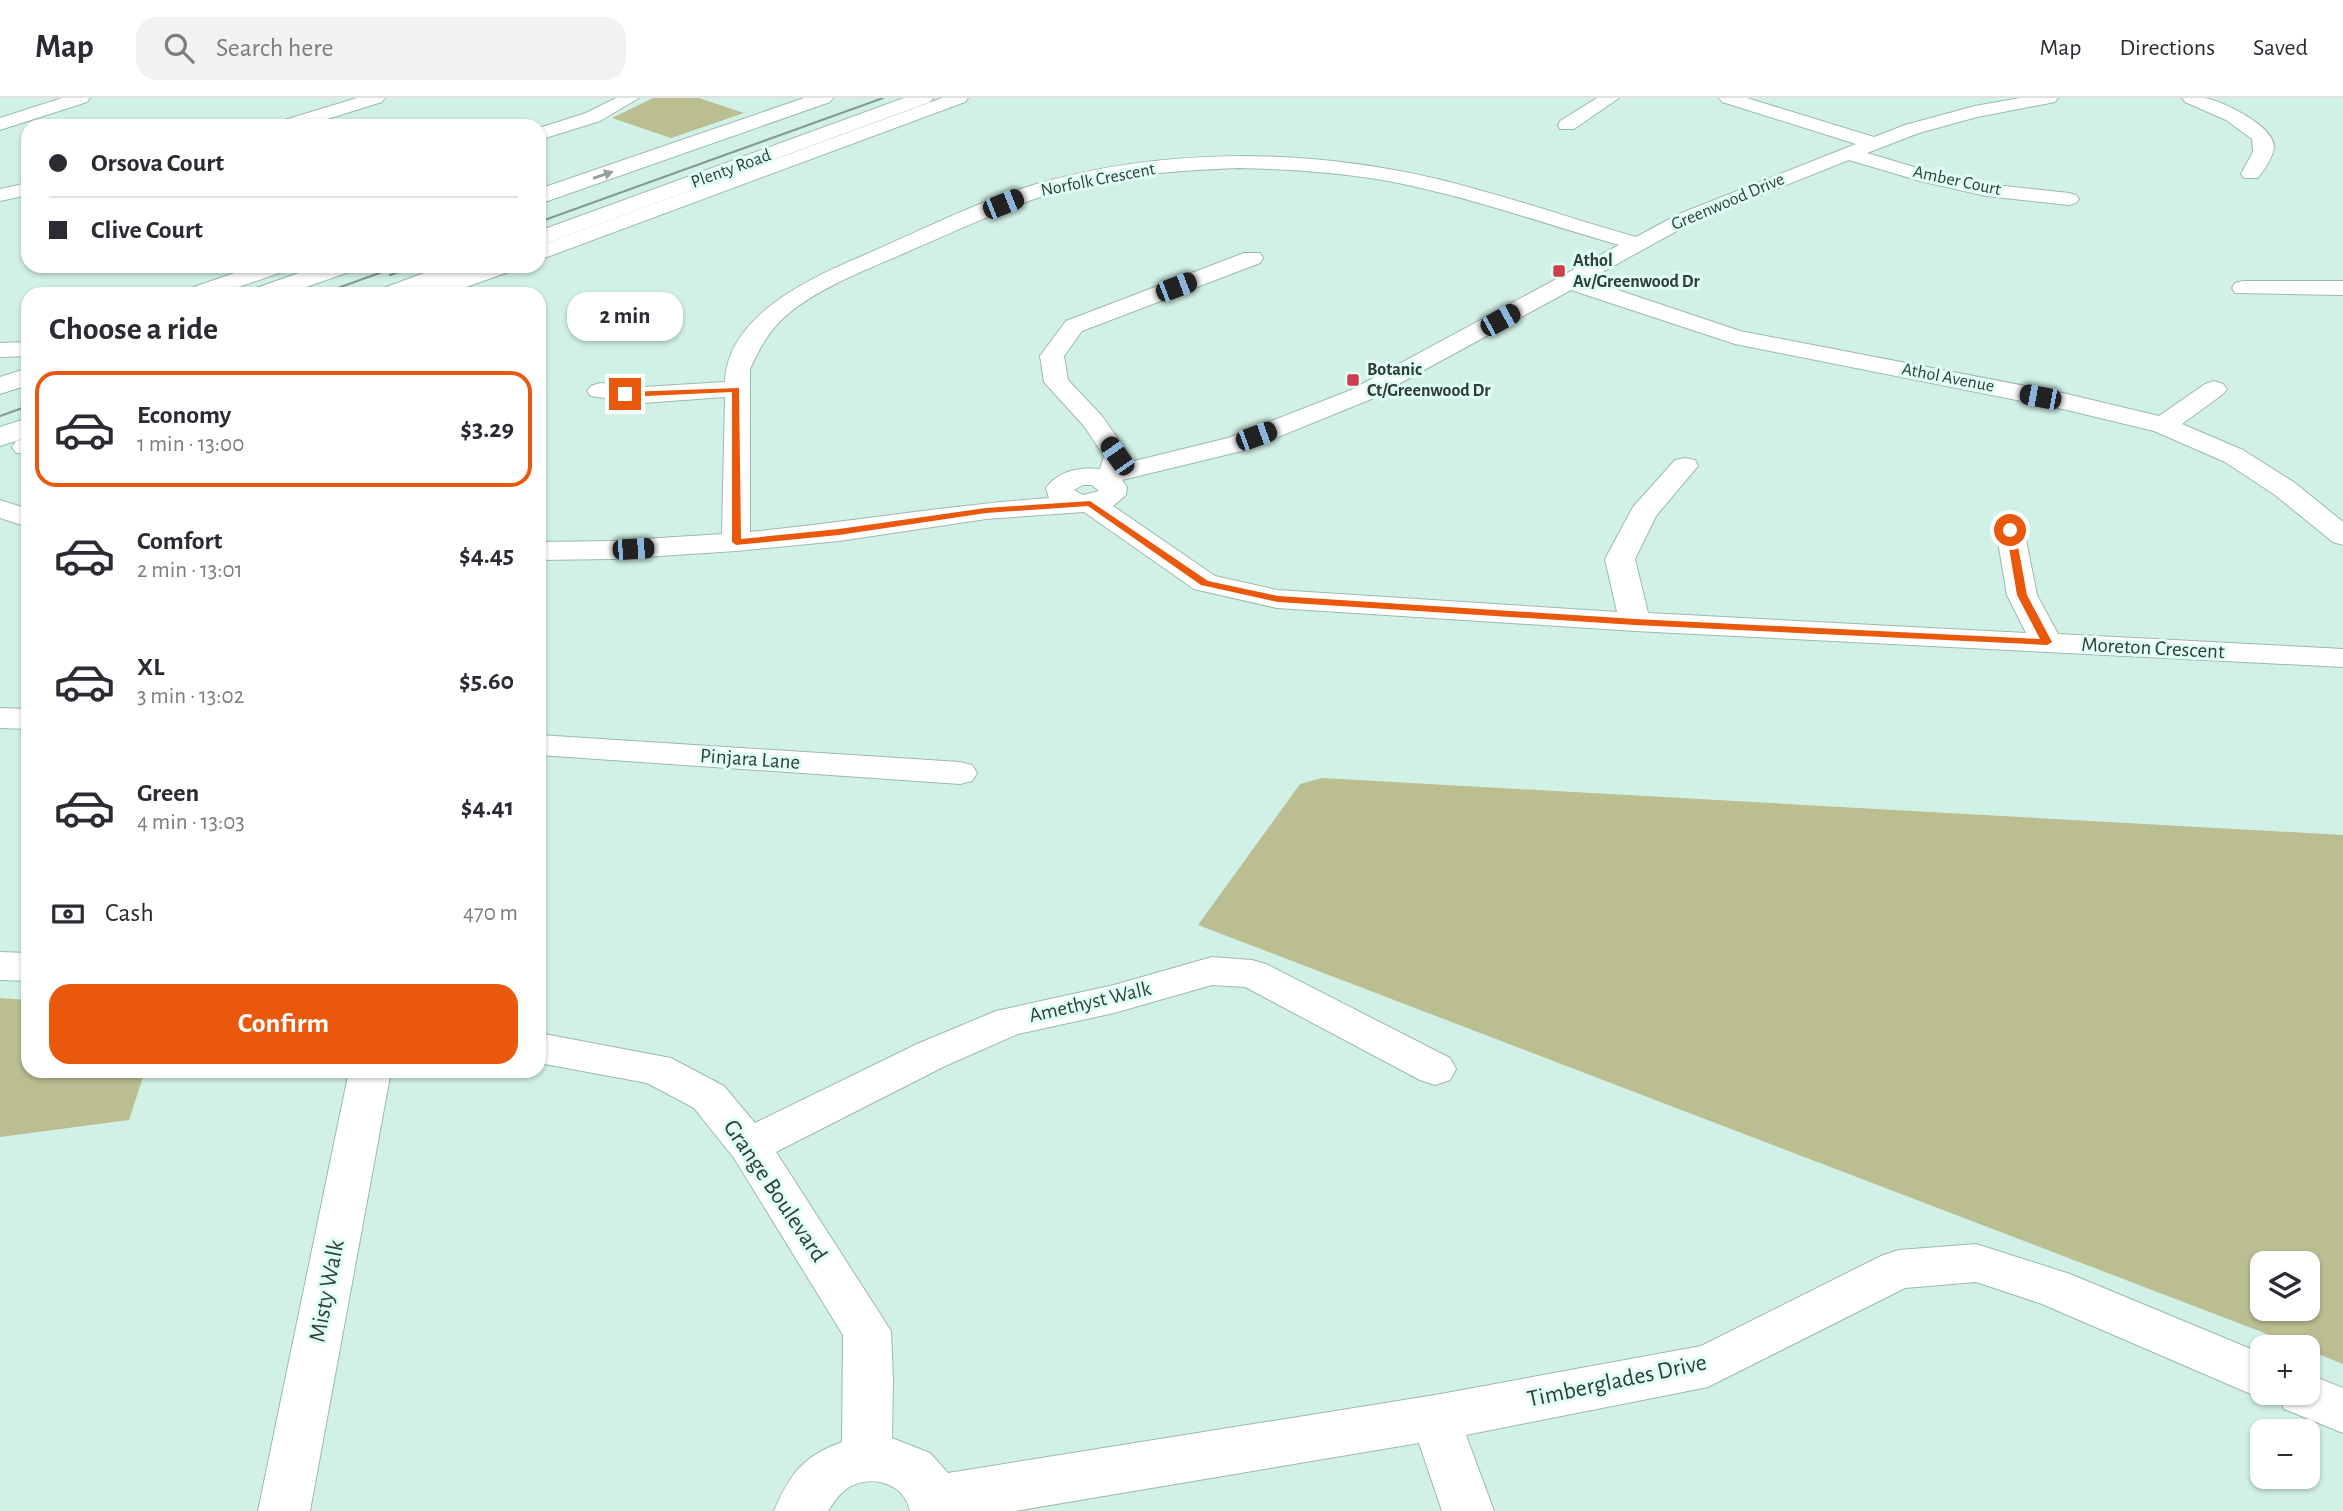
<!DOCTYPE html>
<meta charset="utf-8">
<style>
body{margin:0;font-family:"Alegreya Sans",sans-serif;background:#f2f2f3;color:#2b2b33;height:100vh;display:flex;flex-direction:column;font-size:26px;white-space:nowrap}
*{box-sizing:border-box;margin:0}
p{font-size:23px;color:#7c7c81}
.icon{flex:none;width:38px;height:38px;fill:none;stroke:currentColor;stroke-width:2;stroke-linecap:round;stroke-linejoin:round}
.map{position:relative;flex:1;overflow:hidden}
.panel{position:absolute;left:21px;top:189px;width:525px;height:791px;display:flex;flex-direction:column;background:#fff;border-radius:21px;box-shadow:0 2px 5px #0004}
.panel>*{flex:none}
.banner{position:absolute;left:21px;top:21px;width:525px;height:154px;border-radius:21px;box-shadow:0 2px 5px #0004;display:grid;align-content:center;height:154px;padding:0 28px;background:#fff}
.fabs{position:absolute;left:2250px;top:1153px;display:grid;gap:14px}
.fabs a{display:grid;place-items:center;width:70px;height:70px;border-radius:14px;background:#fff;box-shadow:0 2px 5px #0004;font-size:35px}
.end{position:absolute;width:32px;height:32px;margin:-16px;border:9px solid #ea580c;background:#fff;box-shadow:0 0 0 4px #fff}
.from{border-radius:50%}
.bubble{position:absolute;height:49px;border-radius:21px;background:#fff;box-shadow:0 2px 5px #0004;font-size:23px;font-weight:700;line-height:49px;text-align:center}
.car{position:absolute;width:21px;height:42px;margin:-21px -10px;border-radius:9px;box-shadow:0 0 5px 2px #0007;background:linear-gradient(#222 24%,#8ab4d8 0 40%,#222 0 76%,#8ab4d8 0 86%,#222 0)}
.banner b{display:flex;align-items:center;gap:24px;height:66px;font-size:26px}
.banner b+b{border-top:2px solid #e1e1e2}
.banner i{width:18px;height:18px;background:#2b2b33}
ul{padding:0;list-style:none}
li{display:flex;align-items:center;gap:21px;height:116px;margin:0 14px 10px;padding:0 14px;border:4px solid transparent;border-radius:21px}
li div{flex:1}
li b{display:block;font-size:26px}
li em{font-style:normal;font-weight:700}
li.current{border-color:#ea580c}
li>.icon{width:63px;height:63px;stroke-width:1.5}
h2{padding:0 28px;font-size:32px;line-height:84px}
.pay{display:flex;align-items:center;gap:18px;height:77px;padding:0 28px;font-size:26px}
.pay p{margin-inline-start:auto}
.button{display:flex;gap:14px;margin-top:auto;padding:14px 28px}
.button a{flex:1;height:80px;border-radius:21px;background:#ea580c;color:#fff;font-size:28px;font-weight:700;line-height:80px;text-align:center}
header{display:flex;align-items:center;gap:42px;box-sizing:border-box;height:98px;padding:0 35px;background:#fff;border-bottom:2px solid #e1e1e2}
header strong{font-size:33px}
nav{display:flex;gap:38px;margin-inline-start:auto;font-size:24px}
.search{width:490px;height:63px;background:#f2f2f3;display:flex;align-items:center;gap:18px;box-sizing:border-box;padding:0 24px;border-radius:21px;color:#7c7c81;font-size:26px}
.map>svg:first-child{display:block}
.green{fill:#babe91;fill-rule:evenodd}
.lines{fill:none;stroke-linecap:round;stroke-linejoin:round}
.minor-casing{stroke:#9cb9af;stroke-width:2}
.highway-casing{stroke:#9cb9af;stroke-width:2}
.minor{fill:#fff;fill-rule:evenodd}
.highway{fill:#fff;fill-rule:evenodd}
.tram{stroke:#839991;stroke-width:2}
.oneway{fill:#989e9c}
.route{fill:#ea580c}
.poi-dot{fill:#cd3d4d;stroke:#dffef4;stroke-width:2.5}
.labels{text-anchor:middle;dominant-baseline:central;stroke-width:6;stroke-linejoin:round;paint-order:stroke}
.far-street-label{font-size:18px;fill:#313d39;stroke:#dffef4}
.far-poi-label{font-size:18px;font-weight:bold;fill:#313d39;stroke:#dffef4;text-anchor:start}
.street-label{font-size:21px;fill:#313d39;stroke:#dffef4}
.near-street-label{font-size:24px;fill:#313d39;stroke:#dffef4}
</style>
<header>
<strong>Map</strong>
<div class="search"><svg class="icon" aria-label="search" viewBox="0 0 24 24"><circle cx="10" cy="10" r="6"/><path d="M15 15l6 6"/></svg>Search here</div>
<nav><a>Map</a><a>Directions</a><a>Saved</a></nav>
</header>
<div class="map">
<svg width="2343" height="1413" viewBox="0 0 2343 1413">
<rect width="100%" height="100%" fill="#d2f1e6"/>
<g class="green">
<polygon points="653,0 699,0 744,15 671,40 612,20"/>
<path d="M1322 680 2343 737V1266L2308 1252V1250L2301 1249 1198 827 1300 686ZM2263 1166H2308V1211H2263Z"/>
<polygon points="0,900 28,902 28,973 145,973 129,1022 0,1039"/>
</g>
<g class="lines">
<defs>
<g id="minor">
<polygon points="62,0 90,0 87,4 0,32 0,20"/>
<polygon points="357,0 385,0 382,4 305,28 276,28 278,24"/>
<polygon points="616,0 639,0 600,23 539,42 539,30 586,15"/>
<polygon points="942,0 968,0 965,4 539,162 539,148"/>
<polygon points="1597,0 1619,0 1574,31 1560,31 1558,27 1560,23"/>
<path d="M1719 0H1747L1874 39 1905 27 1975 8 2020 0H2058L2055 4 1977 19 1919 35 1867 55 1931 74 1986 86 2069 95 2076 97 2079 101 2076 105 2069 107 1986 98 1920 83 1849 62 1693 124 1588 182 1740 233 2067 296 2159 318 2205 286 2214 283 2223 286 2227 291 2223 296 2182 326 2243 352 2295 385 2343 424V447L2333 444 2275 397 2225 364 2154 333 2067 312 1735 246 1571 192 1369 302 1246 352 1122 382 1127 389 1126 397 1113 408 1215 478 1277 492 1617 514 1605 461 1633 409 1675 362 1685 360 1695 362 1698 368 1656 418 1635 461 1648 515 2026 535 2007 497 1996 432 2000 426 2010 423 2020 426 2024 432 2037 497 2058 536 2343 551V569L1635 533 1277 510 1194 491 1084 414 986 421 839 443 736 453 613 461 539 462V444L613 443 722 436 725 299 643 305 591 298 587 293 591 288 600 285 643 289 725 284C727 218 810 180 862 158 918 134 974 105 1033 87 1164 49 1305 50 1437 81 1504 97 1569 120 1636 139L1679 116 1856 46 1722 4ZM1239 70C1289 71 1338 74 1388 83 1467 98 1542 125 1619 147L1351 292 1228 340 1130 364V358L1102 318 1068 282 1064 258 1082 233 1260 165 1263 160 1260 155H1244L1066 223 1040 258 1044 284 1084 328 1104 358 1100 371C1080 369 1059 372 1046 390L1049 400C949 407 850 424 750 434V271C760 249 770 231 789 215 824 187 867 172 907 154 967 128 1026 99 1091 85 1140 75 1189 72 1239 70ZM1083 387H1092L1099 393 1083 397 1074 392Z"/>
<path d="M2182 0C2189 0 2197 0 2204 0 2222 2 2276 29 2274 50 2272 61 2264 72 2258 80H2244L2241 76 2253 54 2252 41 2226 22 2185 4Z"/>
<polygon points="28,85 28,97 0,103 0,91"/>
<polygon points="255,168 288,168 285,173 218,196 185,196 188,191"/>
<polygon points="482,168 514,168 511,173 447,196 415,196 418,191"/>
<polygon points="2243,183 2343,183 2343,197 2235,195 2232,190 2235,185"/>
<polygon points="28,244 28,258 0,259 0,245"/>
<polygon points="28,340 28,356 16,355 12,349 16,343"/>
<polygon points="0,402 28,411 28,429 0,420"/>
<polygon points="0,610 28,611 28,631 0,630"/>
<polygon points="539,637 960,664 972,667 977,675 972,683 960,686 539,657"/>
<polygon points="0,854 28,855 28,883 0,882"/>
<path d="M1212 859 1252 862 1266 866 1450 960 1456 971 1450 982 1435 987 1420 982 1245 889 1212 887 1114 915 1018 936 945 968 776 1054 891 1233 893 1282 892 1340 930 1355 948 1375 1435 1297 1701 1248 1883 1157 1899 1152 1976 1146 2070 1176 2263 1256V1295H2308V1276L2343 1290V1335L2284 1311 2277 1296 2263 1301 2246 1294 2042 1206 1976 1184 1905 1190 1708 1289 1466 1337 1494 1413H1442L1419 1345 1015 1413H910C905 1387 875 1376 851 1388 841 1393 834 1404 828 1413H774C790 1376 803 1358 842 1344L843 1237 734 1060 694 1010 647 985 539 965V935L671 960 724 988 755 1025 917 946 996 913 1114 887Z"/>
<polygon points="349,973 391,973 310,1413 258,1413"/>
</g>
<g id="highway">
<polygon points="804,0 833,0 830,4 539,106 539,91"/>
<polygon points="904,0 933,0 930,4 539,148 539,133"/>
<polygon points="319,168 355,168 352,173 286,196 249,196 253,191"/>
<polygon points="443,168 478,168 475,173 413,196 377,196 381,191"/>
<polygon points="28,270 28,287 0,296 0,279"/>
<polygon points="28,320 28,339 0,348 0,329"/>
</g>
</defs>
<use href="#minor" class="minor-casing"/>
<use href="#highway" class="highway-casing"/>
<use href="#minor" class="minor"/>
<use href="#highway" class="highway"/>
<g class="tram">
<polyline points="539,124 883,0"/>
<polyline points="390,177 417,168"/>
<polyline points="321,196 399,168"/>
<polyline points="0,318 28,308"/>
</g>
</g>
<defs><path id="oneway-solid" d="M-6-.8H1V-3.2L6.5 0L1 3.2V.8H-6Z" transform="scale(1.75)"/></defs>
<use class="oneway" href="#oneway-solid" transform="translate(603 77) rotate(-19)"/>
<polygon class="route" points="739,290 741,441 839,431 986,410 1090,403 1208,483 1278,498 1635,521 2040,541 2017,497 2006,432 2010,429 2015,432 2027,497 2052,544 2047,547 1635,527 1278,504 1201,487 1088,408 986,415 839,437 736,447 732,444 732,294 625,299 621,296 625,294"/>
<g class="poi-dot">
<rect x="1552" y="166" width="14" height="14" rx="3.5"/>
<rect x="1346" y="275" width="14" height="14" rx="3.5"/>
</g>
<g class="labels">
<g class="far-street-label">
<text transform="translate(731 71) rotate(-20)">Plenty Road</text>
<text transform="translate(1098 82) rotate(-11)">Norfolk Crescent</text>
<text transform="translate(1957 83) rotate(12)">Amber Court</text>
<text transform="translate(1728 104) rotate(-23)">Greenwood Drive</text>
<text transform="translate(1948 280) rotate(11)">Athol Avenue</text>
</g>
<g class="far-poi-label">
<text x="1573" y="163">Athol<tspan x="1573" dy="21">Av/Greenwood Dr</tspan></text>
<text x="1367" y="272">Botanic<tspan x="1367" dy="21">Ct/Greenwood Dr</tspan></text>
</g>
<g class="street-label">
<text transform="translate(2153 550) rotate(3)">Moreton Crescent</text>
<text transform="translate(750 661) rotate(4)">Pinjara Lane</text>
<text transform="translate(1090 904) rotate(-13)">Amethyst Walk</text>
</g>
<g class="near-street-label">
<text transform="translate(775 1093) rotate(56)">Grange Boulevard</text>
<text transform="translate(327 1193) rotate(-79)">Misty Walk</text>
<text transform="translate(1617 1283) rotate(-12)">Timberglades Drive</text>
</g>
</g>
</svg>
<div class="fabs">
<a><svg class="icon" aria-label="layers" viewBox="0 0 24 24"><path d="M12 4l9 5-9 5-9-5zM3 14l9 5 9-5"/></svg></a>
<a>+</a>
<a>−</a>
</div>
<i class="end from" style="left:2010px;top:432px"></i>
<i class="end" style="left:625px;top:296px"></i>
<div class="bubble" style="left:567px;top:194px;width:116px">2 min</div>
<i class="car" style="left:1003px;top:106px;rotate:68deg"></i>
<i class="car" style="left:1176px;top:189px;rotate:69deg"></i>
<i class="car" style="left:1500px;top:222px;rotate:61deg"></i>
<i class="car" style="left:2040px;top:299px;rotate:281deg"></i>
<i class="car" style="left:1256px;top:338px;rotate:70deg"></i>
<i class="car" style="left:1117px;top:358px;rotate:325deg"></i>
<i class="car" style="left:633px;top:451px;rotate:87deg"></i>
<div class="banner">
<b><i class="from"></i>Orsova Court</b>
<b><i></i>Clive Court</b>
</div>
<section class="panel">
<h2>Choose a ride</h2>
<ul>
<li class="current"><svg class="icon" aria-label="car" viewBox="0 0 24 24"><path d="M5 17H2v-5l4-1 3-4h7l3 4 3 1v5h-3M9 17h6M6 11h13"/><circle cx="7" cy="17" r="2"/><circle cx="17" cy="17" r="2"/></svg><div><b>Economy</b><p>1 min · 13:00</p></div><em>$3.29</em></li>
<li><svg class="icon" aria-label="car" viewBox="0 0 24 24"><path d="M5 17H2v-5l4-1 3-4h7l3 4 3 1v5h-3M9 17h6M6 11h13"/><circle cx="7" cy="17" r="2"/><circle cx="17" cy="17" r="2"/></svg><div><b>Comfort</b><p>2 min · 13:01</p></div><em>$4.45</em></li>
<li><svg class="icon" aria-label="car" viewBox="0 0 24 24"><path d="M5 17H2v-5l4-1 3-4h7l3 4 3 1v5h-3M9 17h6M6 11h13"/><circle cx="7" cy="17" r="2"/><circle cx="17" cy="17" r="2"/></svg><div><b>XL</b><p>3 min · 13:02</p></div><em>$5.60</em></li>
<li><svg class="icon" aria-label="car" viewBox="0 0 24 24"><path d="M5 17H2v-5l4-1 3-4h7l3 4 3 1v5h-3M9 17h6M6 11h13"/><circle cx="7" cy="17" r="2"/><circle cx="17" cy="17" r="2"/></svg><div><b>Green</b><p>4 min · 13:03</p></div><em>$4.41</em></li>
</ul>
<div class="pay"><svg class="icon" aria-label="cash" viewBox="0 0 24 24"><path d="M3 7h18v10H3z"/><circle cx="12" cy="12" r="2"/></svg>Cash<p>470 m</p></div>
<div class="button"><a>Confirm</a></div>
</section>
</div>
